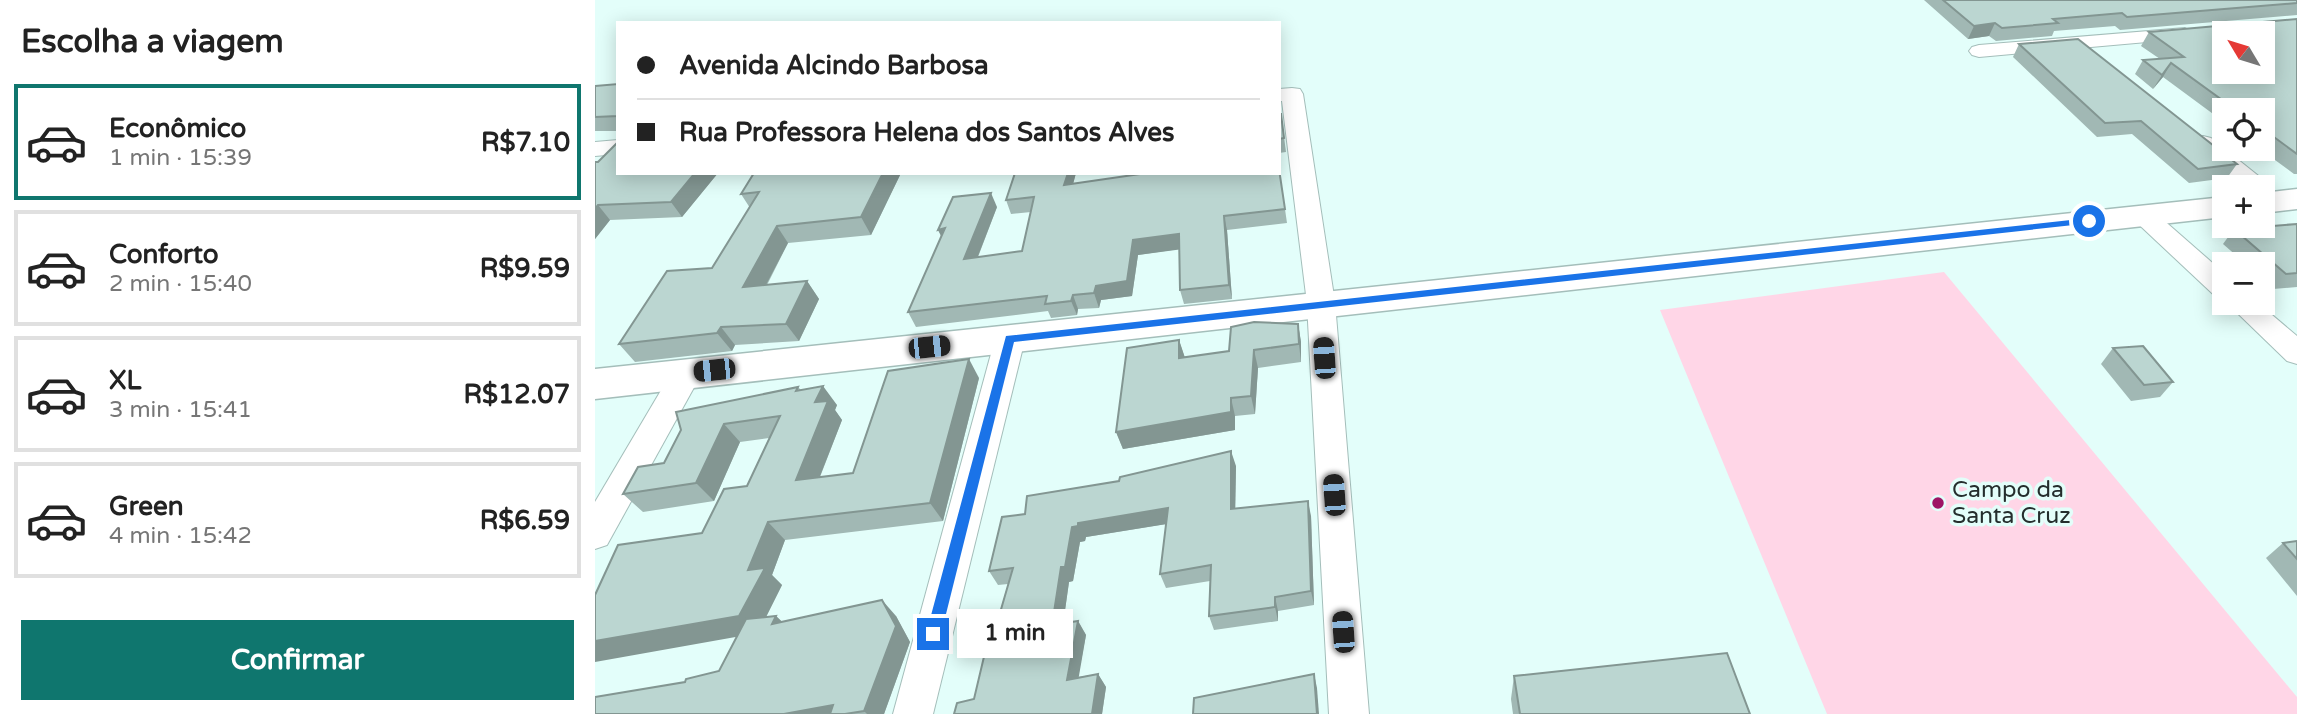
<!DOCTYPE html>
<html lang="pt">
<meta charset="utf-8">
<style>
body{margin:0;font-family:"Varela Round",sans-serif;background:#f6f6f6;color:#222;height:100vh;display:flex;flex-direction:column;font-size:26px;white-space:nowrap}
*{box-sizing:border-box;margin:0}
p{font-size:23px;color:#767676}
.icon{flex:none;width:38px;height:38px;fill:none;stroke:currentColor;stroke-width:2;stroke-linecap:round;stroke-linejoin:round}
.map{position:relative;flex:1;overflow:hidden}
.drawer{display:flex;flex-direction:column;background:#fff;width:595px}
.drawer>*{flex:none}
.guide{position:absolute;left:21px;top:21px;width:665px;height:154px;border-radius:0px;box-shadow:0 4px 18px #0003;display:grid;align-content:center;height:154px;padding:0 21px;background:#fff}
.needle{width:46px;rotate:308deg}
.controls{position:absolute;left:1617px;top:21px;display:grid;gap:14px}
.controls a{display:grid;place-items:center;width:63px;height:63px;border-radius:0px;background:#fff;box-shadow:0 4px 18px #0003;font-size:35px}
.end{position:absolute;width:32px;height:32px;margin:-16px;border:9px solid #1a73e8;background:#fff;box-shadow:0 0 0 4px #fff}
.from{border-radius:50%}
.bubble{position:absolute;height:49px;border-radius:0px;background:#fff;box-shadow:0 4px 18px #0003;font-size:23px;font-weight:700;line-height:49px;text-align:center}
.car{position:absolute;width:21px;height:42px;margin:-21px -10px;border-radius:9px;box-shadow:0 0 5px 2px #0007;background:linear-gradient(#222 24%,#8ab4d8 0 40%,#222 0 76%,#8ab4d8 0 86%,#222 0)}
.guide b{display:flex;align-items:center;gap:24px;height:66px;font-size:26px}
.guide b+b{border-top:2px solid #e0e0e0}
.guide i{width:18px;height:18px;background:#222}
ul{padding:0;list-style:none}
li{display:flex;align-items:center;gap:21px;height:116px;margin:0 14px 10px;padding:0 7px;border:4px solid #e0e0e0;border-radius:0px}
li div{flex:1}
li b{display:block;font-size:26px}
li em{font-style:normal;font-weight:700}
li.active{border-color:#0f766e}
li>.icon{width:63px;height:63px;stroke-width:1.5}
h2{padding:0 21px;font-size:32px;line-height:84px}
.primary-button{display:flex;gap:14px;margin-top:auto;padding:14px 21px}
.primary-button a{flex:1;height:80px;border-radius:0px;background:#0f766e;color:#fff;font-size:28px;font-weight:700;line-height:80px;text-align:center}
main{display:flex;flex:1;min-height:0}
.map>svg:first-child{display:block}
.green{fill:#ffd6e7}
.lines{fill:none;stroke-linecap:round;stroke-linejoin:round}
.minor-casing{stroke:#a4beba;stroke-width:2}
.tertiary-casing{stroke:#a4beba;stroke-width:3}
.minor{fill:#fff;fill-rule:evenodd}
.tertiary{fill:#fff;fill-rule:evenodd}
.wall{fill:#a1b8b4}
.shaded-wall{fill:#839692}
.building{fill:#bbd6d1;stroke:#839692;stroke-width:2;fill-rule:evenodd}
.route{fill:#1a73e8}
.poi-dot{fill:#9d1565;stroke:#e3fefa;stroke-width:2.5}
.labels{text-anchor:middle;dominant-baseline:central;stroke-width:7;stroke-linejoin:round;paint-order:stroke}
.poi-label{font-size:23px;fill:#242e2d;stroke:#e3fefa;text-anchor:start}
</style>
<main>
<section class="drawer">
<h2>Escolha a viagem</h2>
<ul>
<li class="active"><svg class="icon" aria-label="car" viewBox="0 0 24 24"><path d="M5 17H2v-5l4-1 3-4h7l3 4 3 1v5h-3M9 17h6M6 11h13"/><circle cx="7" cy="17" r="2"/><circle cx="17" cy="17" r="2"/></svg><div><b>Econômico</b><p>1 min · 15:39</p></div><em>R$7.10</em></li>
<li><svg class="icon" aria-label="car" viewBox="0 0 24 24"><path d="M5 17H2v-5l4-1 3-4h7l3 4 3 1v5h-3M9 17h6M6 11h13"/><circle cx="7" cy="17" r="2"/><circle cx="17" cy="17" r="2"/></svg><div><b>Conforto</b><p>2 min · 15:40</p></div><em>R$9.59</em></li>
<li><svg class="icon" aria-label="car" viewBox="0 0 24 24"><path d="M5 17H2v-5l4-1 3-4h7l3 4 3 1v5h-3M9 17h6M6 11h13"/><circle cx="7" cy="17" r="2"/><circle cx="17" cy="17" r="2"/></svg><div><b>XL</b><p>3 min · 15:41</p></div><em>R$12.07</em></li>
<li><svg class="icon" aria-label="car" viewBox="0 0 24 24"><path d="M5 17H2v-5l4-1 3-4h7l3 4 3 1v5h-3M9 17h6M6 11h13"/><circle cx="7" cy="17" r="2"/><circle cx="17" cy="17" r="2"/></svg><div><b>Green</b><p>4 min · 15:42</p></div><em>R$6.59</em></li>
</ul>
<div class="primary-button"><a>Confirmar</a></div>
</section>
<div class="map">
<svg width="1702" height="714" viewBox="0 0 1702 714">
<rect width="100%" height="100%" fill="#e3fefa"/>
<polygon class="green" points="1349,272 1702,697 1702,714 1232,714 1065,310"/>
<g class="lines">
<defs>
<g id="minor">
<polygon points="1590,28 1600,34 1597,38 1384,57 1377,55 1374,51 1377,47 1384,45"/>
<polygon points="697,88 705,89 708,94 740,303 774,714 734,714 712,303 687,101 684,101 684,89"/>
<polygon points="1608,136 1616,138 1671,182 1674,187 1671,192 1668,193 1668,187 1647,187 1600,148 1596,143 1600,138"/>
<polygon points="23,140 23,154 0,156 0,142"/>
<polygon points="1548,207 1557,210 1629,273 1629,297 1619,295 1539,220 1535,215 1539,210"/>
<polygon points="1632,303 1663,303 1702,336 1702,364 1692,361"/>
<polygon points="415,329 425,332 430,339 338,714 298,714 400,339 405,332"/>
<polygon points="92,362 103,365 107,373 12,545 0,549 0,502 81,365"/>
</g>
<g id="tertiary">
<polygon points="1702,189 1702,209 1668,213 1668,193"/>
<polygon points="1629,197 1629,217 0,399 0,369"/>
</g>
</defs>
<use href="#minor" class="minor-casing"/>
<use href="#tertiary" class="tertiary-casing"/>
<use href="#minor" class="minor"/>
<use href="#tertiary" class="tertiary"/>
</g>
<g class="wall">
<polygon points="1329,0 1702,0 1702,15 1525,30 1520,26 1459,31 1457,36 1401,41 1394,36 1373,39"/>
<polygon points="1702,19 1702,174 1699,174 1665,149 1668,149 1668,110 1629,110 1629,122 1568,77 1558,89 1540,74 1548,60 1565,59 1546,46 1554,32"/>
<polygon points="1424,44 1642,164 1632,178 1594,183 1537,134 1502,137 1418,57"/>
<polygon points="23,84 23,131 0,131 0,86"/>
<polygon points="684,114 686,114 691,152 684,153"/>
<polygon points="0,162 3,162 123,173 87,217 15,220 0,239"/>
<polygon points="684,168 692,223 632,230 637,299 589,304 585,290 584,249 543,255 537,296 506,300 504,308 483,309 482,315 456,318 453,311 321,327 313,312 347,236 343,230 402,207 383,257 427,251 436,212 416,214 411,200 420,173 481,173 478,184"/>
<polygon points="306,173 276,235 193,243 172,285 212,281 224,299 204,341 140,345 137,351 40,362 24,344 117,268 155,208 146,194"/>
<polygon points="1702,224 1702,287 1678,289 1668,280 1668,264 1651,264 1628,244 1639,229"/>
<polygon points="703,324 706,342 706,362 663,368 660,414 640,416 640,430 528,449 521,432 584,340 590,358 634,351"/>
<polygon points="1518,348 1578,382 1565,397 1536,401 1506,364"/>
<polygon points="384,378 348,521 190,540 177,575 187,585 171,617 181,616 187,622 301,616 315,642 289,714 0,714 90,682 124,671 142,636 107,533 152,486 174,438 145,442 119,501 48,512 28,494 69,463 86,430 203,387 206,390 242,405 240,410 247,420 225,477 258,473"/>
<polygon points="641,466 640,509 716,516 719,605 683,611 683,621 619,630 614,616 615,581 571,588 565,574 571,524 491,537 490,541 485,542 478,581 474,582 468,624 483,621 491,635 483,677 503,674 511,687 507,714 359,714 379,699 413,584 403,585 394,571 430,514"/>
<polygon points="1702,541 1702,596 1671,558 1688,543"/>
<polygon points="919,676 1155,714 918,714 916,699"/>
</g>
<g class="shaded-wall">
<polygon points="1400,23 1394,36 1373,39 1379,26"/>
<polygon points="1576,63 1568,77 1558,89 1567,75"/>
<polygon points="100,173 123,173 87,217 76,202"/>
<polygon points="288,173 306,173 276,235 266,217"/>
<polygon points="473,173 481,173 474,199 469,185"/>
<polygon points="396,193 402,207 376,274 369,259"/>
<polygon points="3,205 15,220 0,239 0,209"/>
<polygon points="629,216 632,230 637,299 634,285"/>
<polygon points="182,226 193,243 161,304 148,287"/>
<polygon points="350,228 350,244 343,230"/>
<polygon points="584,234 588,249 543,255 537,296 506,300 504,308 499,293 501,286 538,240"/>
<polygon points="212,281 224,299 204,341 191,324"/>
<polygon points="478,295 483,309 482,315 476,301"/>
<polygon points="703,324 706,342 706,362 704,344"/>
<polygon points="126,327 140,345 137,351 122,333"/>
<polygon points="584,340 590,358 584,358"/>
<polygon points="659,350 663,368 660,414 656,396"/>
<polygon points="374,359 384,378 348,521 335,503"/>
<polygon points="228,386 242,405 240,410 247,420 216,499 201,480 220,402"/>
<polygon points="636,398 640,416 640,430 528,449 521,432"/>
<polygon points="129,424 145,442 119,501 101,483"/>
<polygon points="636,451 641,466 640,524 636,509"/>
<polygon points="713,501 716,516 719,605 716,591"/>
<polygon points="573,508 578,523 491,537 490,541 485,542 478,581 474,582 466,639 457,625 466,567 477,527 483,523"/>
<polygon points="173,522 190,540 177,575 187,585 163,633 0,662 0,641 153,570"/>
<polygon points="680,597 683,611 683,621 680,607"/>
<polygon points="287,600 301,616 315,642 289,714 272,714 269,711"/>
<polygon points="181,616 198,632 177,624"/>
<polygon points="483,621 491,635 481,693 472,680"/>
<polygon points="503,674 511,687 507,714 497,714"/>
<polygon points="719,674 722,688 724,714 722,714"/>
<polygon points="238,705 249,714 189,714"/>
</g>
<g class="building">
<polygon points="1348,0 1702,0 1702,3 1532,17 1527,13 1458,19 1463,23 1407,28 1400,23 1379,26"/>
<path d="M1702 19V154L1668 129V110H1641L1576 63 1567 75 1548 60 1589 57 1554 32ZM1629 33H1668V72H1629Z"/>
<polygon points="1483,39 1642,164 1603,169 1546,121 1510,123 1424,44"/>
<polygon points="23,84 23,116 0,117 0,86"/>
<polygon points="684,114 686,114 689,138 684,139"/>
<polygon points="23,142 23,173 100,173 76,202 3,205 0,209 0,162 3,162"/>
<polygon points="684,169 690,209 629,216 634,285 585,290 584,234 538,240 532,281 501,286 499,293 478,295 476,301 450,304 452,296 313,312 350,228 343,230 358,197 396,193 369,259 427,251 439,197 411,200 420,173 473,173 469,185 552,173 684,173"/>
<polygon points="159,173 288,173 266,217 182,226 148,287 212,281 191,324 126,327 122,333 24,344 72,271 117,268 164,192 146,194"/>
<polygon points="1702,224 1702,273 1691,274 1639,229"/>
<polygon points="659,322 703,324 704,344 659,350 656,396 636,398 636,412 521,432 532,348 584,340 584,358 634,351 636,327"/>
<polygon points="1548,346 1578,382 1549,385 1518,348"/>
<polygon points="374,359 335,503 173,522 153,570 170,568 144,616 0,641 0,595 23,545 107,533 129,489 152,486 185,416 129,424 101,483 28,494 43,467 69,463 86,430 81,412 203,387 201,391 228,386 220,402 233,401 201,480 258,473 293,371"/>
<polygon points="636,451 636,509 713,501 716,591 680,597 680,607 614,616 616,565 565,574 573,508 483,523 483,526 477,527 470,567 466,567 457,625 483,621 472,680 503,674 497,714 359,714 362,703 379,699 392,644 396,644 418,568 394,571 407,517 430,514 432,496 524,481 525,477"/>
<polygon points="1702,541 1702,559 1688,543"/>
<polygon points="287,600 301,626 269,711 250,714 235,714 238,705 189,714 0,714 0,697 90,682 91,679 124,671 151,619 181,616 177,624"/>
<polygon points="1132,653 1155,714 925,714 919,676"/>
<polygon points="719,674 722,714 598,714 599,698"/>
</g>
<polygon class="route" points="1494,218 1497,219 1497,223 419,342 346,634 338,640 331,634 411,336"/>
<circle class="poi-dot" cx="1343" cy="503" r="7"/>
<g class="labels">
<g class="poi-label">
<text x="1357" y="490">Campo da<tspan x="1357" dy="26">Santa Cruz</tspan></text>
</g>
</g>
</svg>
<div class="controls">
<a><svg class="needle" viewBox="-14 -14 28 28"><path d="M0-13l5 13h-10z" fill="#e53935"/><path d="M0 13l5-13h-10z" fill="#767676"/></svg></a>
<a><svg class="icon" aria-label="locate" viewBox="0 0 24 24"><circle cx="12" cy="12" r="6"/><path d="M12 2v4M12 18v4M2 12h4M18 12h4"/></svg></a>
<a>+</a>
<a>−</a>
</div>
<i class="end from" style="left:1494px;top:221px"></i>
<i class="end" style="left:338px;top:634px"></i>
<div class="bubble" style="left:362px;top:609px;width:116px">1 min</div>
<i class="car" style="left:334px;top:347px;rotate:84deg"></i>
<i class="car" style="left:729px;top:358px;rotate:356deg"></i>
<i class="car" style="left:119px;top:370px;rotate:264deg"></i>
<i class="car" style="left:739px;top:495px;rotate:356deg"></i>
<i class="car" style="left:748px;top:632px;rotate:356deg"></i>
<div class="guide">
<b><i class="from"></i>Avenida Alcindo Barbosa</b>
<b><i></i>Rua Professora Helena dos Santos Alves</b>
</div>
</div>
</main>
